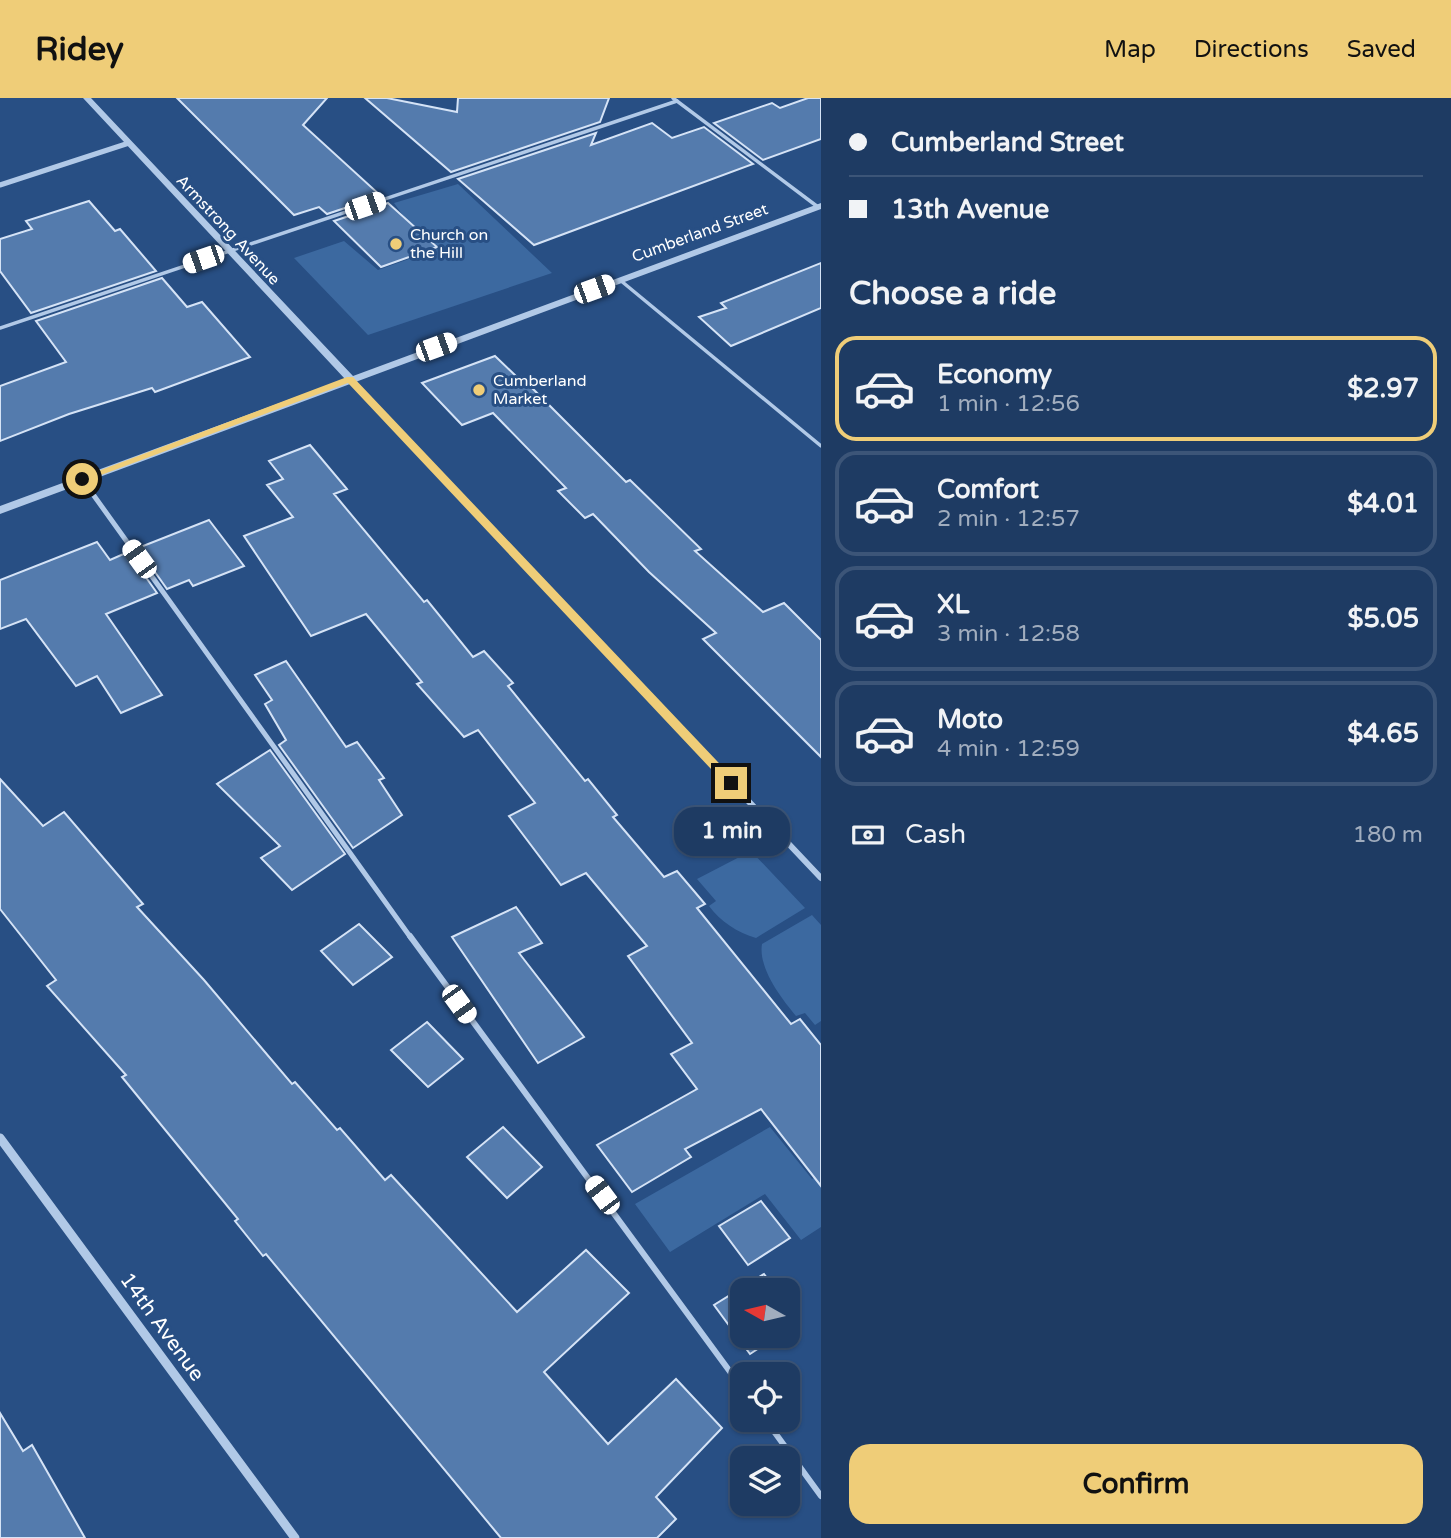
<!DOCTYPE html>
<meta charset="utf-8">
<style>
body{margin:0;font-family:"Varela Round",sans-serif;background:#264269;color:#f1f3f6;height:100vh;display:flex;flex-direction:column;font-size:26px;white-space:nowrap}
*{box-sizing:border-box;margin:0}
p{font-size:23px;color:#a1adbe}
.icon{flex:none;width:38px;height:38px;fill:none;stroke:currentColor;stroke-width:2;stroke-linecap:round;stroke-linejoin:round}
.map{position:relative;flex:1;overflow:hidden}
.side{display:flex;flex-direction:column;background:#1e3b63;width:630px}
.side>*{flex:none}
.guide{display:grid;align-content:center;height:154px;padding:0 28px;background:#1e3b63}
.needle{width:46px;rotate:278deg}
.tools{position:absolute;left:730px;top:1180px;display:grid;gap:14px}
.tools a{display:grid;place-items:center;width:70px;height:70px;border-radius:14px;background:#1e3b63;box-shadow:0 2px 5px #0004,0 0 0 2px #3c5578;font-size:35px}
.end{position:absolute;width:32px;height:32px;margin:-16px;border:9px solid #efcd78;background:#111;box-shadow:0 0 0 4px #111}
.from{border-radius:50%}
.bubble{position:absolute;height:49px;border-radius:21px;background:#1e3b63;box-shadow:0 2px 5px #0004,0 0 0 2px #3c5578;font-size:23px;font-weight:700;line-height:49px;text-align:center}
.car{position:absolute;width:21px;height:42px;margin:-21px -10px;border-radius:9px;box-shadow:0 0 5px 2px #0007;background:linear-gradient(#fff 24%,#345 0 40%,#fff 0 76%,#345 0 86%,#fff 0)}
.guide b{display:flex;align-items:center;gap:24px;height:66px;font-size:26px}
.guide b+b{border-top:2px solid #3c5578}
.guide i{width:18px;height:18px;background:#f1f3f6}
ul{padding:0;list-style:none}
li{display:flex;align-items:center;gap:21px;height:105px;margin:0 14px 10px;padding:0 14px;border:4px solid #3c5578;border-radius:21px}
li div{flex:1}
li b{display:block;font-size:26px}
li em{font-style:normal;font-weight:700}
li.current{border-color:#efcd78}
li>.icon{width:63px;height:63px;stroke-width:1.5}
h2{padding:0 28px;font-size:32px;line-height:84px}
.pay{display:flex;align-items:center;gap:18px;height:77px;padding:0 28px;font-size:26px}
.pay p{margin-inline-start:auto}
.primary-button{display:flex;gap:14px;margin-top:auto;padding:14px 28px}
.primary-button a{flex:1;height:80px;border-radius:21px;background:#efcd78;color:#111;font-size:28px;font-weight:700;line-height:80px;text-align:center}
header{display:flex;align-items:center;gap:42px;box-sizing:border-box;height:98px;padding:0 35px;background:#efcd78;color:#111}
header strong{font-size:33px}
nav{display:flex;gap:38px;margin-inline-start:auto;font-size:24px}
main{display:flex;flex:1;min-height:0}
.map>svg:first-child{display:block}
.green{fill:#3c69a0}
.building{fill:#547bad;stroke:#d5e3f6;stroke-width:2}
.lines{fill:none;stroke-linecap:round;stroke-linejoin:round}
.service-far2{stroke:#b1c9e7;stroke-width:3.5}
.service-far1{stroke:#b1c9e7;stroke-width:5}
.service{stroke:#b1c9e7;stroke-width:6}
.minor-far2{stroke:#b1c9e7;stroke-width:5}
.minor-far1{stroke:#b1c9e7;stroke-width:6}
.minor{stroke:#b1c9e7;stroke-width:9}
.tertiary{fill:#b1c9e7;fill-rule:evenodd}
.route{fill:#efcd78}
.poi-dot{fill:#efcd78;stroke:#284f84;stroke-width:2.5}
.labels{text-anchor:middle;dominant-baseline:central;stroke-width:6;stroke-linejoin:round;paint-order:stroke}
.far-street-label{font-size:16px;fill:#fff;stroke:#284f84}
.far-poi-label{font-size:16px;fill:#fff;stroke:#284f84;text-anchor:start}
.near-street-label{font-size:21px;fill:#fff;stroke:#284f84}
</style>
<header>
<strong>Ridey</strong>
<nav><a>Map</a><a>Directions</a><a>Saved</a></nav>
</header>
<main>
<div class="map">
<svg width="821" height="1440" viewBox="0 0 821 1440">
<rect width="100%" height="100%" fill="#284f84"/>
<g class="green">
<polygon points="458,86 552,175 368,237 294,160 344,143 378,172 440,150 404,119 394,105"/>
<path d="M751 753 805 810 756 840C738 835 720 823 709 808L716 803 697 781Z"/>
<path d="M812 817 821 827V923L815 927 805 915 796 918C781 900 758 870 762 846Z"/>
<polygon points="770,1029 812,1081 821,1076 821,1129 801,1142 765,1096 670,1154 635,1106"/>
</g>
<g class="building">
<polygon points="177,0 327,0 303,27 381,98 327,116 319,109 294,117"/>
<polygon points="365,0 387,0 457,14 458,0 609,0 600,24 451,74"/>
<polygon points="808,0 821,0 821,41 763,62 714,25 772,5 780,10"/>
<polygon points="652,25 672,40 704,29 753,66 534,147 458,81 596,35 591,47"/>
<polygon points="89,103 115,133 120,131 156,173 31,215 0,173 0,141 32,131 26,123"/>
<polygon points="388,105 437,149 381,169 334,123"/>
<polygon points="821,165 821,210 731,248 699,219 726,210 721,205"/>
<polygon points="162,180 187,209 202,204 250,259 155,294 152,290 69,316 0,343 0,288 66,264 36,223"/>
<polygon points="495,258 518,280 521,279 626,384 630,382 701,451 695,453 763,514 784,505 821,542 821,659 703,541 716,535 649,474 593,416 585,420 558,393 566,390 493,315 462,327 422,285"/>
<polygon points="310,347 347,391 334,396 424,504 427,502 473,559 484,553 513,585 508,588 585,683 588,681 617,717 613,719 664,779 677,773 705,806 697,810 791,926 800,921 821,947 821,1088 761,1011 685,1051 691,1059 632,1094 597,1047 697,991 671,956 692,945 628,858 647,848 586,775 561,787 509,718 535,705 478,632 464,639 417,586 422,584 366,516 311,538 244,438 293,419 267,387 283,381 269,363"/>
<polygon points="209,422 244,468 193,488 189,482 167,491 138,450"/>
<polygon points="97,444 110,462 128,454 157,495 106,516 162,597 121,615 97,578 76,588 26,521 0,531 0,482"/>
<polygon points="286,563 346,649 357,644 384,680 379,682 402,717 353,750 279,647 286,642 265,606 272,602 255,577"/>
<polygon points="270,652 345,756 292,792 261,760 280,748 217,686"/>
<polygon points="0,681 43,728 64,714 143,806 137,809 204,882 292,986 295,984 337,1032 340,1030 385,1082 391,1077 517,1214 586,1152 629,1195 544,1274 608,1346 676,1281 722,1330 656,1399 676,1421 657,1440 501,1440 266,1156 263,1158 235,1123 238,1121 122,979 126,977 47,888 56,882 0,811"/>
<polygon points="516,809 542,845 519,855 584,939 538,965 452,839"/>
<polygon points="359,826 392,859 353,887 321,853"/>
<polygon points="427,924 463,961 428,989 391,952"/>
<polygon points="503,1029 542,1069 507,1100 467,1059"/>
<polygon points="761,1103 790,1140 748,1167 719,1128"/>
<polygon points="764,1176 776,1192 742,1192 742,1237 779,1237 750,1256 714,1207"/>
<polygon points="0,1315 23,1353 32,1347 85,1440 0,1440"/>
</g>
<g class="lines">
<g class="service-far2">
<polyline points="673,0 818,109"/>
<polyline points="620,182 821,348"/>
<polyline points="0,230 677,3"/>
</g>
<polyline class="service-far1" points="82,381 411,840"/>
<g class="service">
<polyline points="410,838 742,1290"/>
<polyline points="765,1321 821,1398"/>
</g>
<g class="minor-far2">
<polyline points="0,87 129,45"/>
<polyline points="350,281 434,370"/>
</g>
<polyline class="minor-far1" points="432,368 821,780"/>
<polyline class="minor" points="0,1040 295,1440"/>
<polygon class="tertiary" points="83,0 91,0 353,278 821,105 821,111 0,416 0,408 345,281"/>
</g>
<polygon class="route" points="347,279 353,279 735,682 735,688 727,688 348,285 85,383 77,381"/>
<g class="poi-dot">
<circle cx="396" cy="146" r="7"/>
<circle cx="479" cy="292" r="7"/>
</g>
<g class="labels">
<g class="far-street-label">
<text transform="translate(228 132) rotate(47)">Armstrong Avenue</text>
<text transform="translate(700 135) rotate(-20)">Cumberland Street</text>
</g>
<g class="far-poi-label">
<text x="410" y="137">Church on<tspan x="410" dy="18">the Hill</tspan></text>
<text x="493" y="283">Cumberland<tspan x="493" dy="18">Market</tspan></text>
</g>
<g class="near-street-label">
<text transform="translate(162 1229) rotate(54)">14th Avenue</text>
</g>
</g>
</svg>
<div class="tools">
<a><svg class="needle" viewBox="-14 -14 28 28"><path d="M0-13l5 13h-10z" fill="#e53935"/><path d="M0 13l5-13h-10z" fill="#a1adbe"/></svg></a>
<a><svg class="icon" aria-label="locate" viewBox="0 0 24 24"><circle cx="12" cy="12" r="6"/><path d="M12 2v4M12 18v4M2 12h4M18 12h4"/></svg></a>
<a><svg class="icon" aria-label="layers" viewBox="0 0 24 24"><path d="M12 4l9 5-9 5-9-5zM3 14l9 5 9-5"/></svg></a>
</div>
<i class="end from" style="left:82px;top:381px"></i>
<i class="end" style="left:731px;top:685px"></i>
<div class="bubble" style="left:674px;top:709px;width:116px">1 min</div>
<i class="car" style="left:365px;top:108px;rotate:71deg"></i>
<i class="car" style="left:203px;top:161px;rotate:251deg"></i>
<i class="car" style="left:594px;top:191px;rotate:70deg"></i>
<i class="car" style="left:436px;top:249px;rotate:70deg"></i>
<i class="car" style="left:139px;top:461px;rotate:324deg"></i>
<i class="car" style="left:459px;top:906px;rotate:144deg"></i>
<i class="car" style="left:602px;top:1097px;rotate:323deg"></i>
</div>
<section class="side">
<div class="guide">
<b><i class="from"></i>Cumberland Street</b>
<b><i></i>13th Avenue</b>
</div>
<h2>Choose a ride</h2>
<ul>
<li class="current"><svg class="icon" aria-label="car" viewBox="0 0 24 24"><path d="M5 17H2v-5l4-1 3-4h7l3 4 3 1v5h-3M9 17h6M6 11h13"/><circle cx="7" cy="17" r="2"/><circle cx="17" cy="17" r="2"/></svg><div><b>Economy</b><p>1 min · 12:56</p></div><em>$2.97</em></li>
<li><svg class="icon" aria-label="car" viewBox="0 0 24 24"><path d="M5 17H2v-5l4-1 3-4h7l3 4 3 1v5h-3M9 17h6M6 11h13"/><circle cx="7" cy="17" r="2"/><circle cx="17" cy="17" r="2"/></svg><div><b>Comfort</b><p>2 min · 12:57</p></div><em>$4.01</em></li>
<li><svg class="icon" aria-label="car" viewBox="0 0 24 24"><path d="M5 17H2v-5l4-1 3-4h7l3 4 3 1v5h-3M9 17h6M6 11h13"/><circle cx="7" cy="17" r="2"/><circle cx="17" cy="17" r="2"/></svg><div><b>XL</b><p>3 min · 12:58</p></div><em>$5.05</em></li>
<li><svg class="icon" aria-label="car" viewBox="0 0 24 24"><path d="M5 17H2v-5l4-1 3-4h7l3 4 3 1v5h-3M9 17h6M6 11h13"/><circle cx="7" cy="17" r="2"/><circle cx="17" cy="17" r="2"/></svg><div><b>Moto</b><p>4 min · 12:59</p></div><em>$4.65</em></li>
</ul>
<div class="pay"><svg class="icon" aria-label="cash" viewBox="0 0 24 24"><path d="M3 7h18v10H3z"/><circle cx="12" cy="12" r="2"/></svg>Cash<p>180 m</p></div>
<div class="primary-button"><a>Confirm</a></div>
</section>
</main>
